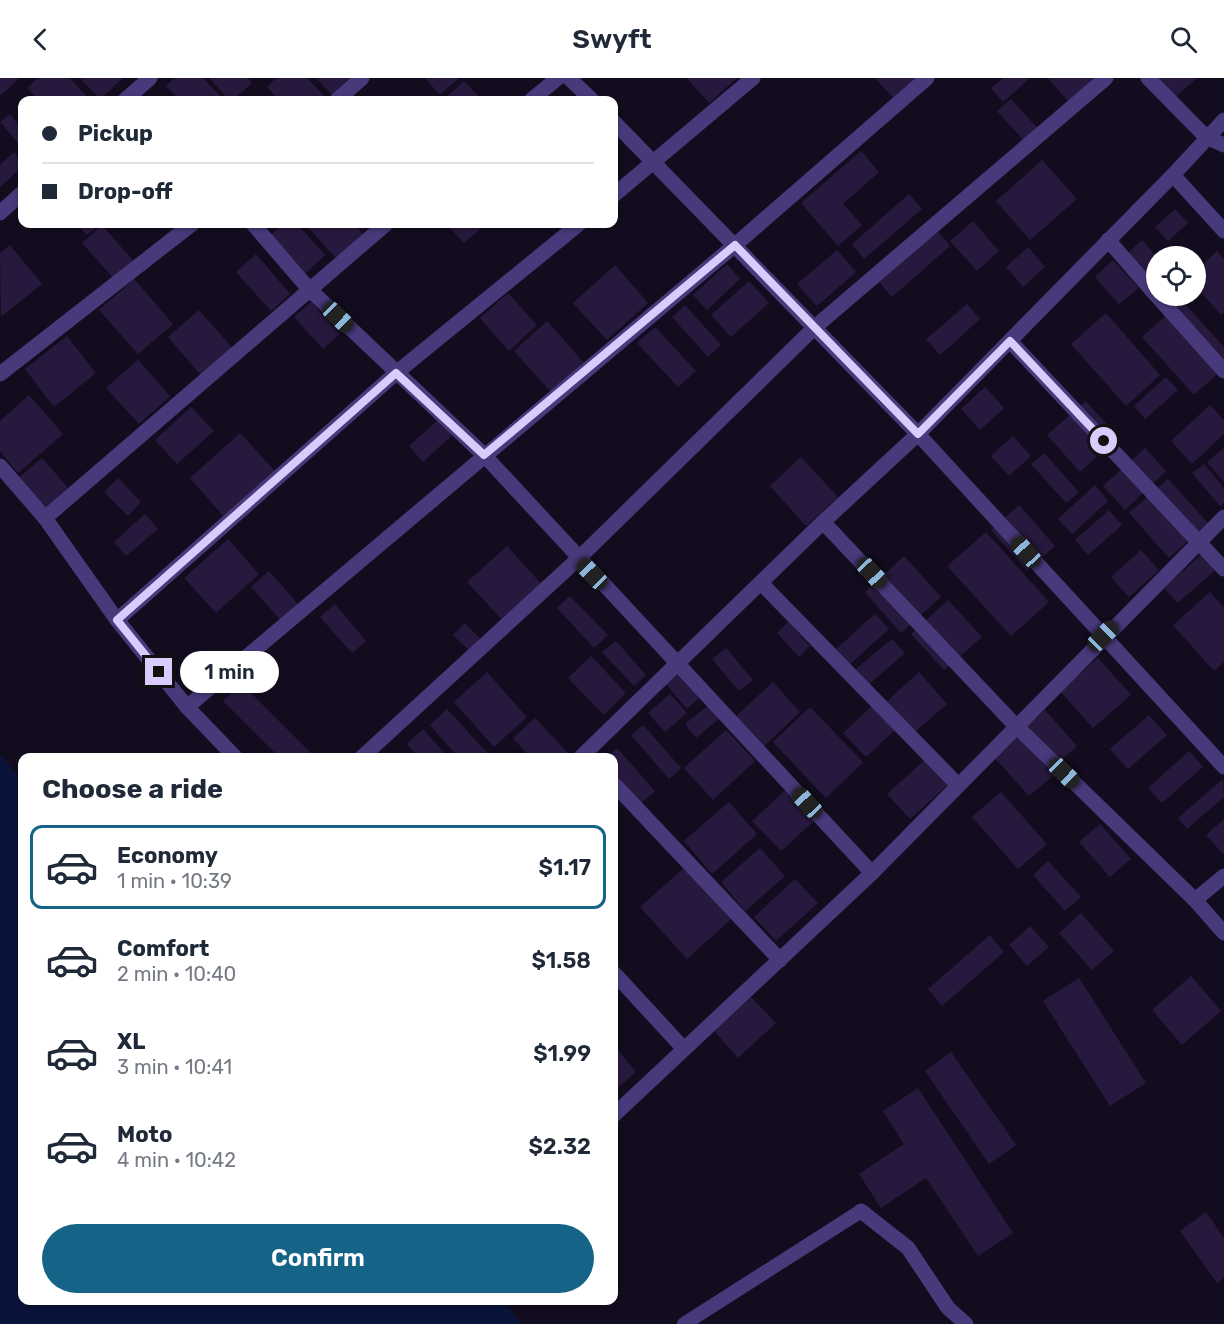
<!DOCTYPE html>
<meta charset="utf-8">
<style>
body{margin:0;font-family:Rubik,sans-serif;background:#f6f6f7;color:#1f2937;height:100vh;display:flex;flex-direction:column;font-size:22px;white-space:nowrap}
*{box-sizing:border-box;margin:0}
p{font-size:20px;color:#747a83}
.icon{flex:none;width:33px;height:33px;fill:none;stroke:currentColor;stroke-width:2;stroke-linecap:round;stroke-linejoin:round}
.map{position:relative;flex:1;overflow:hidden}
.drawer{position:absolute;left:18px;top:675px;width:600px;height:552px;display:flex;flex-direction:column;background:#fff;border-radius:12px;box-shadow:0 2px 4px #0004}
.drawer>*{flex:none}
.top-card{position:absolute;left:18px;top:18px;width:600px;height:132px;border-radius:12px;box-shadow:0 2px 4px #0004;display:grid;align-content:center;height:132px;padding:0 24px;background:#fff}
.controls{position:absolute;left:1146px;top:168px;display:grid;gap:12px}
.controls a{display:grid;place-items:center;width:60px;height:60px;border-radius:50%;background:#fff;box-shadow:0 2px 4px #0004;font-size:30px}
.end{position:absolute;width:27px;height:27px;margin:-14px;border:8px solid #dacbfd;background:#111;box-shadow:0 0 0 3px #111}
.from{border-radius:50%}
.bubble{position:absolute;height:42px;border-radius:21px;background:#fff;box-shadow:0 2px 4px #0004;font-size:20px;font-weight:600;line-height:42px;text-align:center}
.car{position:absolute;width:18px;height:36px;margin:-18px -9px;border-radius:8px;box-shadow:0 0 4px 2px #0007;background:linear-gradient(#222 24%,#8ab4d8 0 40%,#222 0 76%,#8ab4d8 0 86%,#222 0)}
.top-card b{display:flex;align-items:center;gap:21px;height:57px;font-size:22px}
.top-card b+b{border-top:2px solid #e0e1e3}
.top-card i{width:15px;height:15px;background:#1f2937}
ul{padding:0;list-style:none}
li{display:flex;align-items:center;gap:18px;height:84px;margin:0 12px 9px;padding:0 12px;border:3px solid transparent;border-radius:12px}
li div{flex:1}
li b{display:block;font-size:22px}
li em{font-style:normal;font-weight:600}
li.on{border-color:#156488}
li>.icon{width:54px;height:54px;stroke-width:1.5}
h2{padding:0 24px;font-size:27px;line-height:72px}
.primary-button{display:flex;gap:12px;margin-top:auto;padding:12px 24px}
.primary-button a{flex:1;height:69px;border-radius:36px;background:#156488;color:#fff;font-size:24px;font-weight:600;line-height:69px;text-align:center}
header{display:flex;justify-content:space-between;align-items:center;height:78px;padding:0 24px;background:#fff;font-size:27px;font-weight:600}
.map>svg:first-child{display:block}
.water{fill:#0a1339}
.building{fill:#27193e}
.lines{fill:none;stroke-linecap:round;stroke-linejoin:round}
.service{stroke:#48397b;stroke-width:14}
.minor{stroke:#48397b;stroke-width:15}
.route{stroke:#dacbfd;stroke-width:8}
</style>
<header><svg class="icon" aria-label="back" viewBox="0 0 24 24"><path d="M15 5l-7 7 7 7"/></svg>Swyft<svg class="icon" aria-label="search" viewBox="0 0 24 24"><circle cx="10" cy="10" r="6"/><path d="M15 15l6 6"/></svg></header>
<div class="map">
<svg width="1224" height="1246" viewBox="0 0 1224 1246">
<rect width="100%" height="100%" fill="#130c1e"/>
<polygon class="water" points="0,676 22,703 22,1222 504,1222 521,1246 0,1246"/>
<g class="building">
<polygon points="0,0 20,0 0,18"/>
<polygon points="38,0 70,0 90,22 39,22 27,10"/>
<polygon points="80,0 123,0 100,21"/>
<polygon points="174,0 203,0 224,22 180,22 166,8"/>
<polygon points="209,0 248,0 252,5 233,22 229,22"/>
<polygon points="276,0 307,0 328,22 279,22 267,9"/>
<polygon points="316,0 350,0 332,17"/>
<polygon points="425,0 459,0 440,17"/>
<polygon points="687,0 737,0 709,25"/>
<polygon points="875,0 924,0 897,24"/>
<polygon points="1003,0 1030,0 1003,24 991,10"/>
<polygon points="1048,0 1097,0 1069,24"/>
<polygon points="1155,0 1197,0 1173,21"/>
<polygon points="464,3 482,22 443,22"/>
<polygon points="1011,21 1041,54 1027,66 997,33"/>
<polygon points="10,36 22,51 22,70 0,44"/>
<polygon points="861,73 879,94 843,126 862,147 838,168 801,125"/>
<polygon points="14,74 22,84 22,89 0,109 0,87"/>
<polygon points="1042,82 1077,121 1030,162 996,123"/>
<polygon points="909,116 922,131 864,181 852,166"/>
<polygon points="1175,131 1188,145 1168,163 1155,149"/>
<polygon points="973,143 999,173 977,193 950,163"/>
<polygon points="76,146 100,146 87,157"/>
<polygon points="283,146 297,146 325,177 306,195 271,157"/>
<polygon points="305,146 354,146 364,157 337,181"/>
<polygon points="446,146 486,146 464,165"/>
<polygon points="102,147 135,185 115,202 82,165"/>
<polygon points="935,150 950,168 892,219 877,202"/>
<polygon points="1142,162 1156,178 1156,196 1149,203 1126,177"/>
<polygon points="10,167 42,206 1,239 0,175"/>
<polygon points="1028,169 1045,189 1023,209 1006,189"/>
<polygon points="837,172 856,194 817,228 797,206"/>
<polygon points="1217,173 1224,181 1224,234 1221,237 1196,208 1196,193"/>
<polygon points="256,176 290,216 271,233 236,194"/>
<polygon points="1113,182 1139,210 1119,226 1095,199"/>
<polygon points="727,186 740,201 707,232 693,217"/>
<polygon points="615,187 648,225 607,262 573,225"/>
<polygon points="134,201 173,246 138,276 99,232"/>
<polygon points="749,203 769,225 731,259 711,237"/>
<polygon points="508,215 537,247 509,273 480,240"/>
<polygon points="1182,223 1224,269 1224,290 1194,317 1142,259"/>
<polygon points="311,224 340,256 323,271 294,239"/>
<polygon points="967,226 980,241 940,277 926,261"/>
<polygon points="685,227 721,267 708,279 672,239"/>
<polygon points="199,232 235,273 203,300 168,259"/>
<polygon points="1106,235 1160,297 1126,328 1071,266"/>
<polygon points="547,243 585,286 552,315 514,273"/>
<polygon points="655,249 696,293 678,309 637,265"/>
<polygon points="67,258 96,295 54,329 25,291"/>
<polygon points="138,282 170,318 139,346 106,310"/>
<polygon points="1166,299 1178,312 1145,341 1134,328"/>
<polygon points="985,309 1004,330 980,352 961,331"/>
<polygon points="29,317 63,356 18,395 0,373 0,343"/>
<polygon points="1086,323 1118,359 1080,394 1047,357"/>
<polygon points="1210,327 1224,342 1224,356 1192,386 1171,363"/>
<polygon points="191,329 214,353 177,386 155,362"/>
<polygon points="438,342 452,357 423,384 409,368"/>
<polygon points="240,355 275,393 224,439 190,400"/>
<polygon points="1013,358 1031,378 1009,398 991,378"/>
<polygon points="1145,370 1166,393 1125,432 1103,408"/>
<polygon points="1224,370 1224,404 1207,384"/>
<polygon points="1044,375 1079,414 1066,425 1031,386"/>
<polygon points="801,379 838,419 806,448 770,408"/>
<polygon points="42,380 69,411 45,431 18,400"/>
<polygon points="1204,386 1224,410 1224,425 1220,428 1192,395"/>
<polygon points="118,400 141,424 128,438 104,414"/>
<polygon points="1168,401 1208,445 1169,480 1129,435"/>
<polygon points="1095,407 1108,423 1072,456 1058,441"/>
<polygon points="1019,427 1055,468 1027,493 991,452"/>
<polygon points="1109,432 1122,447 1088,477 1075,462"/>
<polygon points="145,436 158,451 126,478 114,464"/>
<polygon points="986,454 1049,524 1011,558 947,488"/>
<polygon points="228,461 259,496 216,535 184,500"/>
<polygon points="507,468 545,510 506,546 467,504"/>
<polygon points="1141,472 1159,492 1129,519 1111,499"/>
<polygon points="1203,475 1217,490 1178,525 1164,510"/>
<polygon points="904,478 941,519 901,555 865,514"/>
<polygon points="269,493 303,532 285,547 251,509"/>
<polygon points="1210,514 1224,530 1224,584 1214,593 1173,547"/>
<polygon points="570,518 608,557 594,570 557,530"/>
<polygon points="948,522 982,559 944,592 911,556"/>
<polygon points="335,526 366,563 352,575 320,539"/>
<polygon points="875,536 889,551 849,587 835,572"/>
<polygon points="788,544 810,568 799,579 777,555"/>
<polygon points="465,545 484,565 472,576 453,557"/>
<polygon points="892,561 905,575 869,606 856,591"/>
<polygon points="616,563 646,597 634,608 602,574"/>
<polygon points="726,570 753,602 739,613 712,581"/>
<polygon points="591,578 626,615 604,637 568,600"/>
<polygon points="1098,580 1131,617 1093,650 1060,613"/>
<polygon points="680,593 701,618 687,631 665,605"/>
<polygon points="487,594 527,639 494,669 454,624"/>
<polygon points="919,594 947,626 914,655 887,623"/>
<polygon points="773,604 800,634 762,670 734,640"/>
<polygon points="241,605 316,680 280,680 223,623"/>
<polygon points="670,616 687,635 665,654 648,635"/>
<polygon points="710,626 721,639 696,660 685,646"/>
<polygon points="873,627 896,651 866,679 843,655"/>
<polygon points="810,629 863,684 826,720 773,664"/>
<polygon points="447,631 492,680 459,680 430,647"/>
<polygon points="1045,632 1077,668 1058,685 1026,649"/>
<polygon points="1149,637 1167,657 1128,691 1110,671"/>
<polygon points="535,640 569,676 565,680 531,680 513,660"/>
<polygon points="643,647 681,690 669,701 631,657"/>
<polygon points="423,651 449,680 419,680 407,666"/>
<polygon points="726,652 755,683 713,722 684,690"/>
<polygon points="1018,657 1054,697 1029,718 994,679"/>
<polygon points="617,670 655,713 641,725 614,694 614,680 606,680"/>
<polygon points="1189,673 1203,689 1162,725 1148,710"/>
<polygon points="927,680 949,706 910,741 887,716"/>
<polygon points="1223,701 1224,719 1187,751 1178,740"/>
<polygon points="787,711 815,742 781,773 752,743"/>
<polygon points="1001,714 1047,766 1018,791 972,739"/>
<polygon points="729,724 757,756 712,796 684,763"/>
<polygon points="1224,741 1224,777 1206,757"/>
<polygon points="1100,746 1131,781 1110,799 1079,764"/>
<polygon points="760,770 785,798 745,833 721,804"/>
<polygon points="1048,783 1081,819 1065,833 1033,797"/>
<polygon points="685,789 731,841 687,881 640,829"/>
<polygon points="795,801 818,825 776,863 754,839"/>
<polygon points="1081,835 1114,873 1092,892 1059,855"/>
<polygon points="1030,848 1049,869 1027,888 1009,867"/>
<polygon points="990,857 1004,874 942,928 928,911"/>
<polygon points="1191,898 1221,933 1182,967 1152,932"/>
<polygon points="1079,900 1146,1005 1110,1028 1043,923"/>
<polygon points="751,919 776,945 738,980 714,953"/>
<polygon points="614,967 636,994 614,1013"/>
<polygon points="951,974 1016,1067 989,1086 925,993"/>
<polygon points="918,1010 1013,1155 978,1178 926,1100 881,1130 859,1096 904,1066 883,1033"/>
<polygon points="1206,1134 1224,1160 1224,1200 1217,1205 1180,1153"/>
</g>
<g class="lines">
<polyline class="service" points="684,1246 861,1133"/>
<g class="minor">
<polyline points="569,0 592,22"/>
<polyline points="1148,0 1206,59 1224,67"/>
<polyline points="125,22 150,0"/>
<polyline points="337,22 362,0"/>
<polyline points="531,22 558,0"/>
<polyline points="614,44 918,356 1224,689"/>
<polyline points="1173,97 1224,153"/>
<polyline points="614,117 753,0"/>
<polyline points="0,135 22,115"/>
<polyline points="253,146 309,211 484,377 872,795"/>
<polyline points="1108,162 1156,217"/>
<polyline points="1157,218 1224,293"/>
<polyline points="1010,263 1224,491"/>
<polyline points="0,296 192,146"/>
<polyline points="0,388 45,440 117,542 187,629 236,680"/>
<polyline points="45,440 386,146"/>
<polyline points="823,444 1015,647 1195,822 1224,855"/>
<polyline points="761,505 958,707"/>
<polyline points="117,542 396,295 579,146"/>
<polyline points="187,629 735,167 927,0"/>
<polyline points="361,680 578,481 815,249 1106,0"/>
<polyline points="580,680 823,444 918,356 1173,97 1224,42"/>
<polyline points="614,706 780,882"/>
<polyline points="1195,822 1224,798"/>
<polyline points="614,895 684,971"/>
<polyline points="614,1037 872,795 1224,439"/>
<polyline points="861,1133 908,1170 948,1230 966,1246"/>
</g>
</g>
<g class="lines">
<polyline class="route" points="159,594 117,542 396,295 484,377 735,167 918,356 1010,263 1104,363"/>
</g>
</svg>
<div class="controls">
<a><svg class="icon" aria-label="locate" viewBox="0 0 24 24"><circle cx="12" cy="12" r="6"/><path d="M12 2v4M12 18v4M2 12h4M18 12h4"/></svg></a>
</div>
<i class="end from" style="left:1104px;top:363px"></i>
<i class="end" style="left:159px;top:594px"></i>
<div class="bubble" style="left:180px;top:573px;width:99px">1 min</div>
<i class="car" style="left:338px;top:239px;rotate:134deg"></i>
<i class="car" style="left:1026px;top:474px;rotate:318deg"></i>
<i class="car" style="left:872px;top:495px;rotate:137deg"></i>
<i class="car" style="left:592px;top:496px;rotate:316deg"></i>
<i class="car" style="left:1103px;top:558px;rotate:45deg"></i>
<i class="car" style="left:1064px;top:695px;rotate:134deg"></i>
<i class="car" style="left:807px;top:725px;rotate:317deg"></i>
<div class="top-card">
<b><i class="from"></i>Pickup</b>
<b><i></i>Drop-off</b>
</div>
<section class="drawer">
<h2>Choose a ride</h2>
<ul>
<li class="on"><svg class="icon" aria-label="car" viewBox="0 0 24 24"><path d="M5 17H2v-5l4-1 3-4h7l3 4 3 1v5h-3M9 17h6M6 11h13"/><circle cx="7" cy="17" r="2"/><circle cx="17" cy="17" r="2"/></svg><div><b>Economy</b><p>1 min · 10:39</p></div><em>$1.17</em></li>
<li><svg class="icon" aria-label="car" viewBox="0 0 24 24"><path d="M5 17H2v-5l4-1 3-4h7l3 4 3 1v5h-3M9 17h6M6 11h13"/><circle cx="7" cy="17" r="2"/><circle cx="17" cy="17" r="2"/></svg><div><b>Comfort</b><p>2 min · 10:40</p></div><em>$1.58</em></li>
<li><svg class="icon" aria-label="car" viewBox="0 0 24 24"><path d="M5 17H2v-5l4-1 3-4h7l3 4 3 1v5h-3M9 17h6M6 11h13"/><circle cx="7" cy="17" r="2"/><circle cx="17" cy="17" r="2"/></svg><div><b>XL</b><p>3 min · 10:41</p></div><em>$1.99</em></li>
<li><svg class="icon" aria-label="car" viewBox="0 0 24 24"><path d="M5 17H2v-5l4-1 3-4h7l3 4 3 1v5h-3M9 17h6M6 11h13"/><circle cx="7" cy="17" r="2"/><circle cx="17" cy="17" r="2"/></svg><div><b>Moto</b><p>4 min · 10:42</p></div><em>$2.32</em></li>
</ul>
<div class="primary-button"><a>Confirm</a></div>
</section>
</div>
